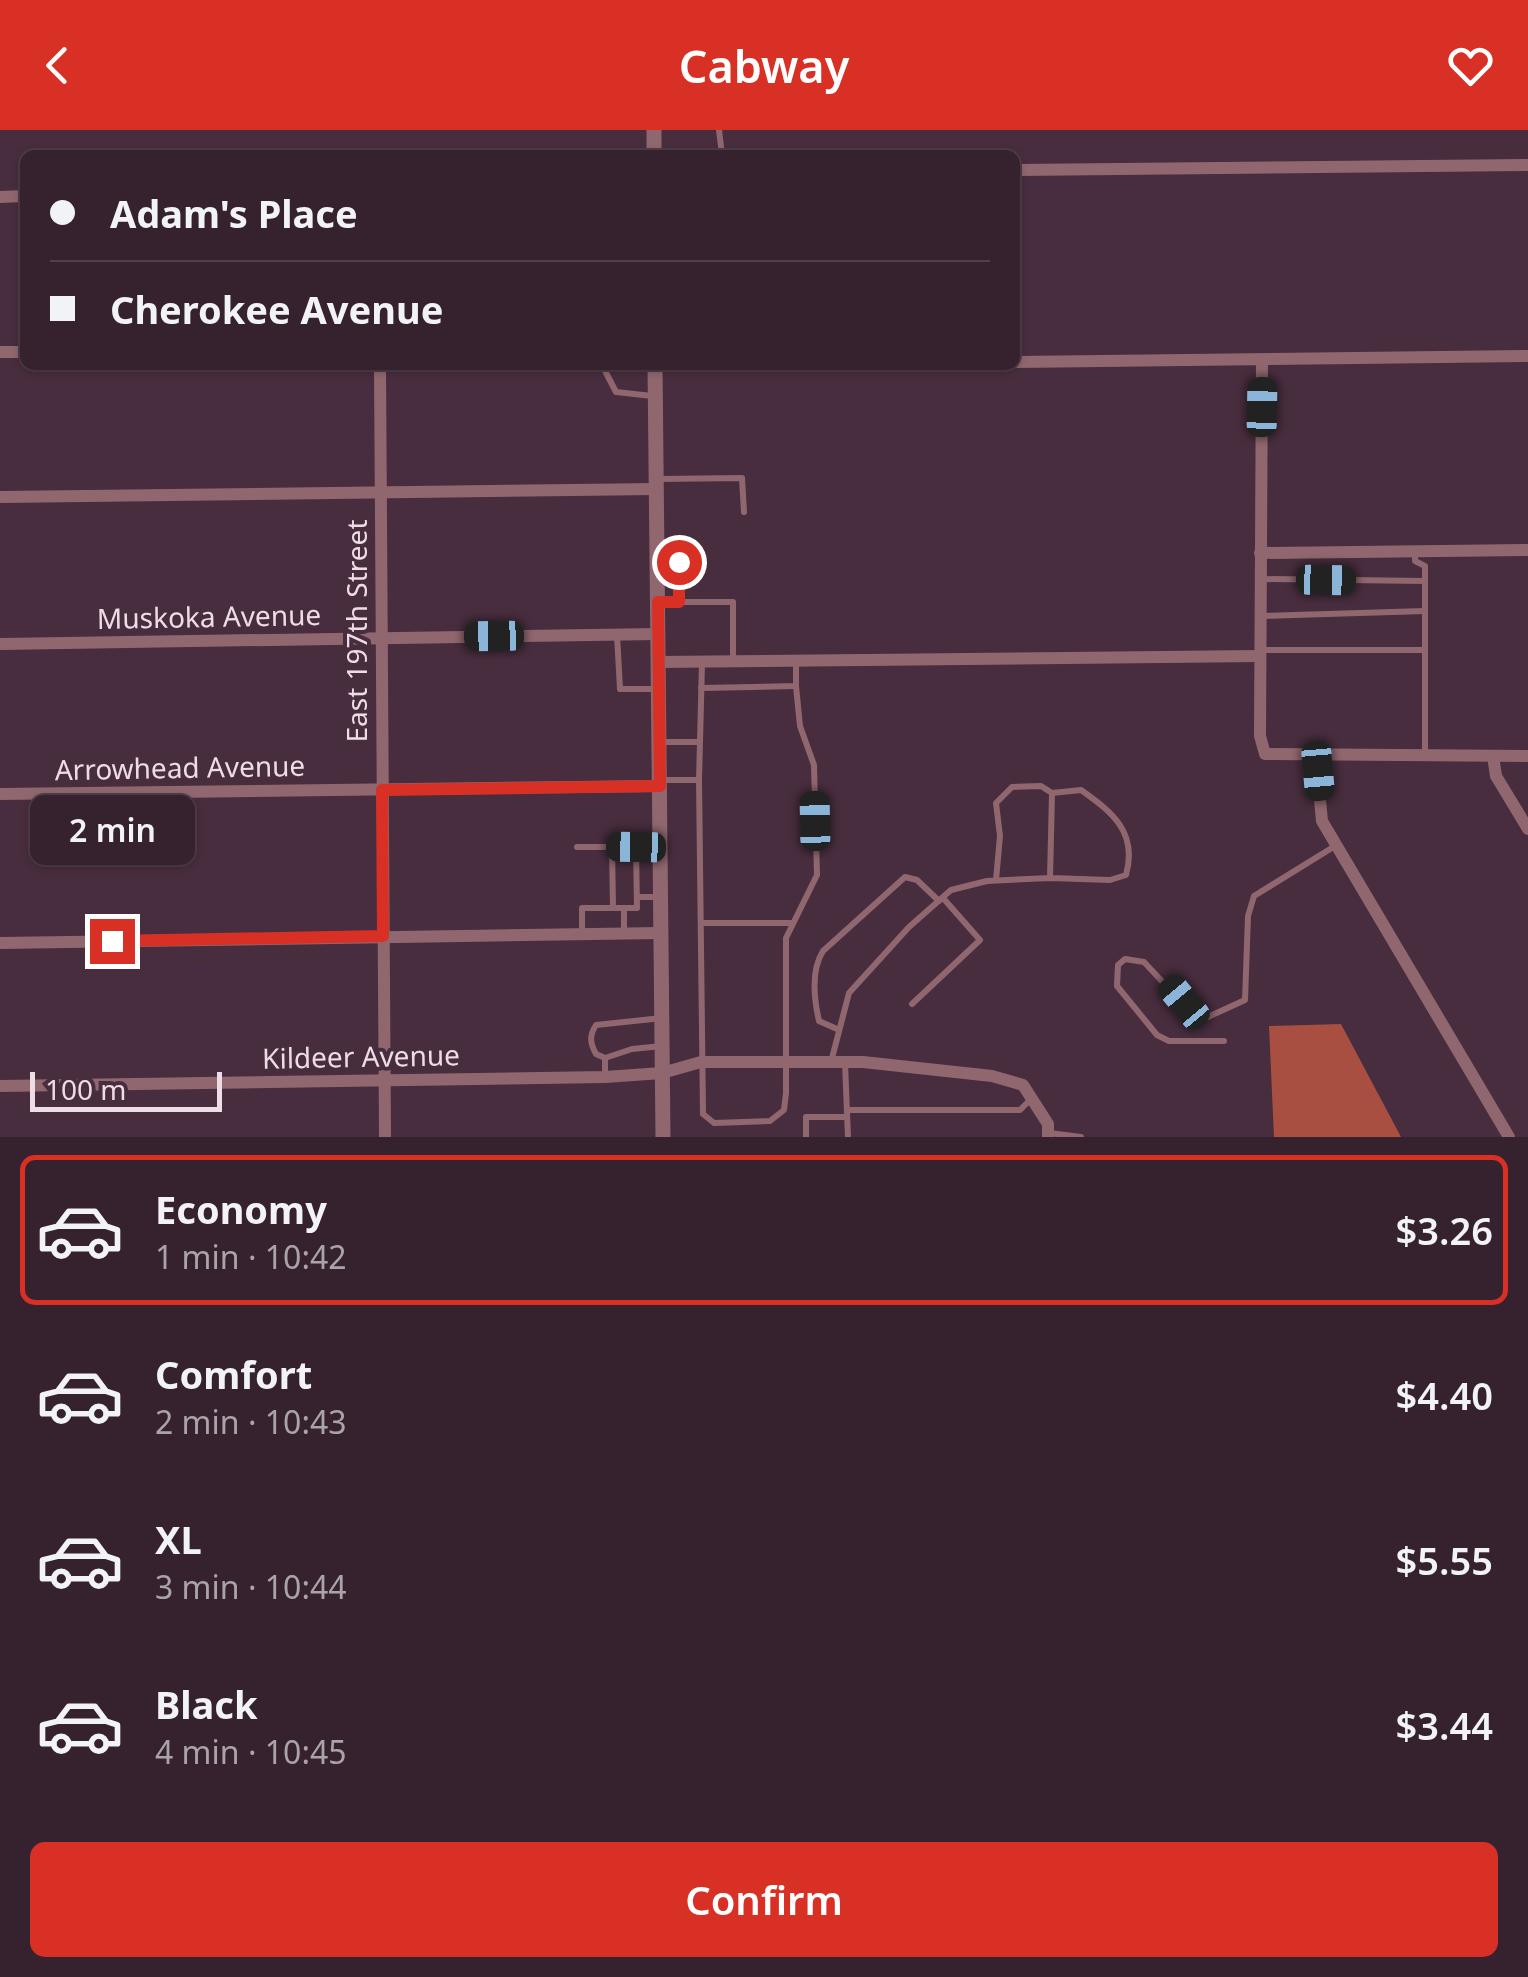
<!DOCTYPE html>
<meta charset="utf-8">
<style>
body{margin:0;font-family:"Noto Sans",sans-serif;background:#3d2a36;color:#f1f3f6;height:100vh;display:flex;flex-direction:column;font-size:38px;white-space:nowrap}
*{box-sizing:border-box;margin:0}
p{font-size:32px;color:#aaa4aa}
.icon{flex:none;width:55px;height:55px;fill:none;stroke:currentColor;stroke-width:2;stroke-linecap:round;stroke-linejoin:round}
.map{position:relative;height:1007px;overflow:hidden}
.details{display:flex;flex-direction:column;background:#36222e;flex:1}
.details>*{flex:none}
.hud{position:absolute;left:20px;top:20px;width:1000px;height:220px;border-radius:15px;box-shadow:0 2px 8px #0004,0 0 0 2px #503f4a;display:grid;align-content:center;height:220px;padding:0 30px;background:#36222e}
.scale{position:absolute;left:30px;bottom:25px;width:192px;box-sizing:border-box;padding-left:10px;border:5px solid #eedce6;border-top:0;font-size:28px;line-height:35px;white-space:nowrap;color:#eedce6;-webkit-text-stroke:8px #482d3e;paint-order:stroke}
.end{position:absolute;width:45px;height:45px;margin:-22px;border:12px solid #d93025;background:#fff;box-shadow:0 0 0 5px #fff}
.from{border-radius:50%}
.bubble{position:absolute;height:70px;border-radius:15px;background:#36222e;box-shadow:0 2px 8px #0004,0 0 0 2px #503f4a;font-size:32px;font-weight:600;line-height:70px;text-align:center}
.car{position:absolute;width:30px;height:60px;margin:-30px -15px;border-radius:12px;box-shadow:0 0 8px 2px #0007;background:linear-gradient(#222 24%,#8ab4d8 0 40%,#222 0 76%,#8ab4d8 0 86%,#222 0)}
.hud b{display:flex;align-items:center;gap:35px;height:95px;font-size:38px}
.hud b+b{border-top:2px solid #503f4a}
.hud i{width:25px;height:25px;background:#f1f3f6}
ul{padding:18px 0 0;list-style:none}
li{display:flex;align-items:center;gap:30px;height:150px;margin:0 20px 15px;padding:0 10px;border:5px solid transparent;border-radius:15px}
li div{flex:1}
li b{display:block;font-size:38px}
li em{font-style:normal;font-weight:600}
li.active{border-color:#d93025}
li>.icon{width:90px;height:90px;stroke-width:1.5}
.primary-button{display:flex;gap:20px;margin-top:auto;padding:20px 30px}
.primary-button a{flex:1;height:115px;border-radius:15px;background:#d93025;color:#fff;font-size:40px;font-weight:600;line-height:115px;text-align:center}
header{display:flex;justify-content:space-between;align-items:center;height:130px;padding:0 30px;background:#d93025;color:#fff;font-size:45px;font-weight:600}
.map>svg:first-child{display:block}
.forest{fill:#a84f42}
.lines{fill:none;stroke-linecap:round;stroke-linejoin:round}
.service{stroke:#90676f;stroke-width:6}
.minor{stroke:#90676f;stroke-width:12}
.tertiary{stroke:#90676f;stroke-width:15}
.route{stroke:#d93025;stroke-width:12}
.labels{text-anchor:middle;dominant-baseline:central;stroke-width:8;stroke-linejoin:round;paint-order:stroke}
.street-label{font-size:28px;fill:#eedce6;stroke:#482d3e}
</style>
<header><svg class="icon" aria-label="back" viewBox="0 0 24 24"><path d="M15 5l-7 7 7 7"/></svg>Cabway<svg class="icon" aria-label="heart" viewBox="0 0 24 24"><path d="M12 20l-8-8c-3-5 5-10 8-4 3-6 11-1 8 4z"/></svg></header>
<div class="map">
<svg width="1528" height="1007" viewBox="0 0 1528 1007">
<rect width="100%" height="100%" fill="#482d3e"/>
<polygon class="forest" points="1341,894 1401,1007 1274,1007 1269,896"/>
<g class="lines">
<g class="service">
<polyline points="719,0 722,25"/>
<polyline points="602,235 616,262 652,266"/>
<polyline points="658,349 742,348 744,382"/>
<polyline points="1415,422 1415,431 1425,436 1425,625"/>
<polyline points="679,432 679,472"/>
<polyline points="1261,449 1425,451"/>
<polyline points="658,472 733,472 733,530"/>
<polyline points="1261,486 1425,481"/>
<polyline points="617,505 620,559 658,559"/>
<polyline points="1261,520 1425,520"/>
<polyline points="701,558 796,556 796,532"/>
<polyline points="661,612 700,612 699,650"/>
<polyline points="700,612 702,533"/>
<polyline points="661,650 699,650 703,984 714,993 770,991 784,980 786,963 786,808 817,745 814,635 800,596 796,556"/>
<polyline points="612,716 613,778"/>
<polyline points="577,717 660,717"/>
<polyline points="996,750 1000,706 996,673 1012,657 1041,656 1052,663"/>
<polyline points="637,767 661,767"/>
<polyline points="624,778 637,778 636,717"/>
<polyline points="701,793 792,793"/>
<polyline points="582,803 582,778 624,778 624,804"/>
<polyline points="912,874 980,810 943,768"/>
<path d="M837 899 819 891C814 869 811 840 823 821L905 747 917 750 939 771"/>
<polyline points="1224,911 1169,911 1157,905 1117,856 1118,835 1125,829 1144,832 1199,891 1245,870 1248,786 1254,766 1335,716"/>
<path d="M605 928 596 924C590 913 589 906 596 895L662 888"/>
<path d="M831 932 849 863 909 797 951 760 987 751 1050 748 1052 663 1081 660C1112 682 1138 702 1126 745L1110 750 1050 748"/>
<polyline points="845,933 848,1007"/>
<polyline points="605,946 605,928 632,919 662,916"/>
<polyline points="847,980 1020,980 1031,969"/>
<polyline points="1049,1003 1081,1007"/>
<polyline points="806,1007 806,987 847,987"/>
</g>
<g class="minor">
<polyline points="1015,40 1528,35"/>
<polyline points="0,67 25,66"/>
<polyline points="0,222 25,222"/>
<polyline points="1262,230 1260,606 1265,624 1528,626"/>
<polyline points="1015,232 1528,226"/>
<polyline points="380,235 385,1007"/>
<polyline points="655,235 679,235"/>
<polyline points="0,367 657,359"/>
<polyline points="1260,423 1528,420"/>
<polyline points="0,514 658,504"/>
<polyline points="659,532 1260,526"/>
<polyline points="1493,626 1496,646 1528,699"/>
<polyline points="1316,628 1322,691 1509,1007"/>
<polyline points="0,664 660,656"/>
<polyline points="0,813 661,803"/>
<polyline points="0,956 605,947 662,943 701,932 863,932 992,946 1023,955 1048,994 1048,1007"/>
</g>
<g class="tertiary">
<polyline points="654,0 654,25"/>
<polyline points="655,235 663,1007"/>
</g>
</g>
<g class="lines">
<polyline class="route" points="112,811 383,806 382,660 660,656 658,472 679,472 679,432"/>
</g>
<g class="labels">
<g class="street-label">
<text transform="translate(209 486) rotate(-1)">Muskoka Avenue</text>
<text transform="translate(356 501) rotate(-90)">East 197th Street</text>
<text transform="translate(180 637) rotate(-1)">Arrowhead Avenue</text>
<text transform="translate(361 926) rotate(-1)">Kildeer Avenue</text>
</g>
</g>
</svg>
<div class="scale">100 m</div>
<i class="end from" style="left:679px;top:432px"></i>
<i class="end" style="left:112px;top:811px"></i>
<div class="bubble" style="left:30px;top:665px;width:165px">2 min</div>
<i class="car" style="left:1262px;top:277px;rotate:1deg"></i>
<i class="car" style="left:1326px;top:450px;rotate:91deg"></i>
<i class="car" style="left:494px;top:506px;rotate:269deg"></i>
<i class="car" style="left:1318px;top:641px;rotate:175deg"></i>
<i class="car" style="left:815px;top:691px;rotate:359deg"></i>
<i class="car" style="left:636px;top:717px;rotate:271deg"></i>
<i class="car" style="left:1184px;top:872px;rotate:320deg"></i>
<div class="hud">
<b><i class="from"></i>Adam's Place</b>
<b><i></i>Cherokee Avenue</b>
</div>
</div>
<section class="details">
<ul>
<li class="active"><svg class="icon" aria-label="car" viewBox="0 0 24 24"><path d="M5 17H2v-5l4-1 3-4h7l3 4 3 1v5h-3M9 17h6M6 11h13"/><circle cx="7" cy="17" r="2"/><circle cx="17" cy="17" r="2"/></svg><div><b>Economy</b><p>1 min · 10:42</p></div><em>$3.26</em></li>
<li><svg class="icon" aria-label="car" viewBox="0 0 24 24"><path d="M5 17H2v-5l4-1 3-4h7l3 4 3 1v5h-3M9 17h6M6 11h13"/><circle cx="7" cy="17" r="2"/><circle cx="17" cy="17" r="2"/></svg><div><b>Comfort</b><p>2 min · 10:43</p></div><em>$4.40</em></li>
<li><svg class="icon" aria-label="car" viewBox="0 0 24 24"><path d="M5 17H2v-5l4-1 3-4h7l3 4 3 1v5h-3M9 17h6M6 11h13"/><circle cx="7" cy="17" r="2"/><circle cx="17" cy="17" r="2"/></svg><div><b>XL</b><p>3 min · 10:44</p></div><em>$5.55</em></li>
<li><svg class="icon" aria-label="car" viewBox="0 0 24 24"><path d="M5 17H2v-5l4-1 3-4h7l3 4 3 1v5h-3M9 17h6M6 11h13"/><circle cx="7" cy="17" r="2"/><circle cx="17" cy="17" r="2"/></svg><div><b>Black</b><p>4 min · 10:45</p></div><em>$3.44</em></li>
</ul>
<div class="primary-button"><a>Confirm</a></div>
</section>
